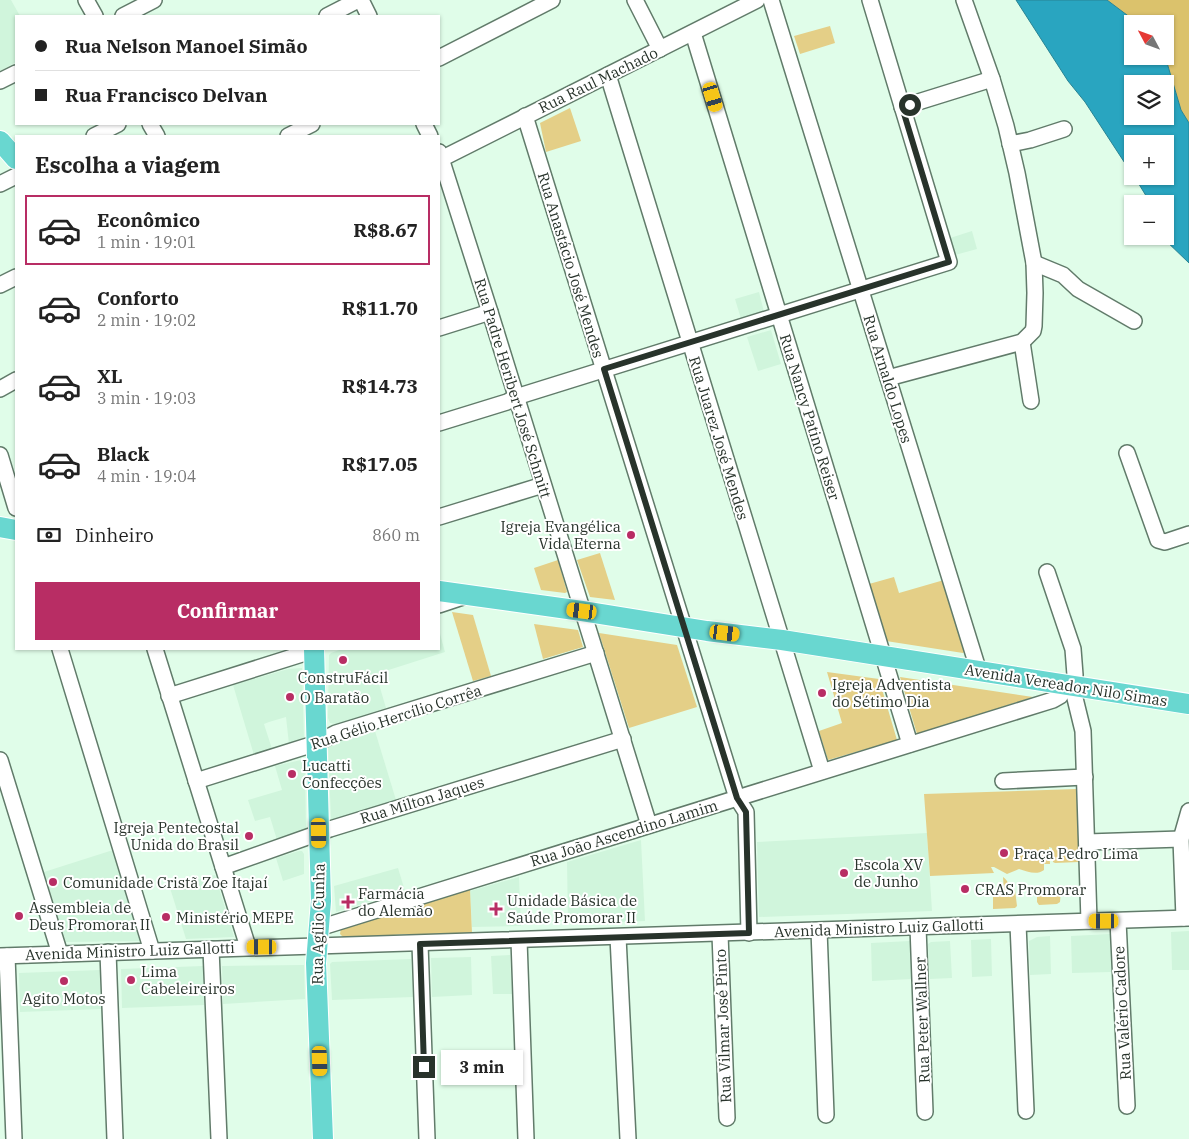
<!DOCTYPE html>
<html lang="pt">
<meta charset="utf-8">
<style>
body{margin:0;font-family:"IBM Plex Serif",serif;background:#f2f2f2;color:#222;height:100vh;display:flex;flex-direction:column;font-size:19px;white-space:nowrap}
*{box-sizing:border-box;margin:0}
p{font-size:16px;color:#767676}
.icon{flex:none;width:28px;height:28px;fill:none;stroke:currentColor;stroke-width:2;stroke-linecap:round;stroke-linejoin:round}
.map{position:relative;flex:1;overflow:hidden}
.details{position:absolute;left:15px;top:135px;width:425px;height:515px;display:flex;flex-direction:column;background:#fff;border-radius:0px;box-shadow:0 1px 4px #0004}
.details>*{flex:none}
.hud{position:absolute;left:15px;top:15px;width:425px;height:110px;border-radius:0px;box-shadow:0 1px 4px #0004;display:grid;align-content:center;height:110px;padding:0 20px;background:#fff}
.needle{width:32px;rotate:311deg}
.buttons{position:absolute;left:1124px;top:15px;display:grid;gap:10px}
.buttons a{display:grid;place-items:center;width:50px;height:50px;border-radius:0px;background:#fff;box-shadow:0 1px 4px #0004;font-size:25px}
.end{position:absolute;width:22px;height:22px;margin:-11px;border:6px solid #28332b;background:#fff;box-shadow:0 0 0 2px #fff}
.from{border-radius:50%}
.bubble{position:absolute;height:35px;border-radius:0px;background:#fff;box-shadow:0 1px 4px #0004;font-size:16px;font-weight:700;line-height:35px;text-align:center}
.car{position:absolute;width:15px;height:30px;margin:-15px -8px;border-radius:6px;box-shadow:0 0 4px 1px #0007;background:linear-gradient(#f5c518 24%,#345 0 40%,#f5c518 0 76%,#345 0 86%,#f5c518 0)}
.hud b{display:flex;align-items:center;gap:18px;height:48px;font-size:19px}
.hud b+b{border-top:1px solid #e0e0e0}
.hud i{width:12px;height:12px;background:#222}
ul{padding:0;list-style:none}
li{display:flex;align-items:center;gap:15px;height:70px;margin:0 10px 8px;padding:0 10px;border:2px solid transparent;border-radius:0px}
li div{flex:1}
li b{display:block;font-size:19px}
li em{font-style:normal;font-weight:700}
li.on{border-color:#b82d64}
li>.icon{width:45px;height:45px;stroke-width:1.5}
h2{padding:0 20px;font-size:22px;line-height:60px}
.pay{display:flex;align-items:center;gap:12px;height:55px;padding:0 20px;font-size:19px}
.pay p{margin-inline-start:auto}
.cta{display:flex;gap:10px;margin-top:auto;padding:10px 20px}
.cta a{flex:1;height:58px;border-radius:0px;background:#b82d64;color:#fff;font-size:20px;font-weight:700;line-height:58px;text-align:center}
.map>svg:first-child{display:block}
.built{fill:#d0f5dc}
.green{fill:#e4cf87}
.forest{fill:#dbc26c}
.water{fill:#29a5c0;stroke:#298393;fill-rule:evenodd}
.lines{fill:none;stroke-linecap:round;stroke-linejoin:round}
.minor-casing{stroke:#617b6a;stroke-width:18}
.major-casing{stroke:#fff;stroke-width:22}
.minor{stroke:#fff;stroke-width:15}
.major{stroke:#69d7d0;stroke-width:20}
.route{stroke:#28332b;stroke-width:6}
.poi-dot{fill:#b82d64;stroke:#fff;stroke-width:2}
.labels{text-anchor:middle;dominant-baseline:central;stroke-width:4;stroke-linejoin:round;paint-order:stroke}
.street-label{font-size:15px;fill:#28332b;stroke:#fff}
.poi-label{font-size:15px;fill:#28332b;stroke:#fff;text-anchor:start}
</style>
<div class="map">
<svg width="1189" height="1139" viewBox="0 0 1189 1139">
<rect width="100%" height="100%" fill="#e0fde9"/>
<g class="built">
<polygon points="0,0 11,0 20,16 16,16 16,62 0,71"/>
<polygon points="972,231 977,249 955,255 950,238"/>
<polygon points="759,292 764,312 741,319 735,299"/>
<polygon points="771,330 781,364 758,371 747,337"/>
<polygon points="439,630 445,652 376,674 386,708 336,724 330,723 328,718 329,655 331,653 342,649 439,649"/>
<polygon points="302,668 304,739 289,744 286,717 269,722 264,724 272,749 254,755 233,685 288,669"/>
<polygon points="375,731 396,800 331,820 328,744"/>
<polygon points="305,759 306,830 277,840 270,817 255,821 248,800 282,790 275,766"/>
<polygon points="927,833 932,911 759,917 757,842"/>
<polygon points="641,840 645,921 568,924 567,862"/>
<polygon points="113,850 140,941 66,942 44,872"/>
<polygon points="299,851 302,851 304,854 304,874 283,881 276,858"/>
<polygon points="398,868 405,891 336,912 334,886"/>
<polygon points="215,875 234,937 186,939 170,888"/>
<polygon points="519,877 521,926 472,927 470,891"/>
<polygon points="1189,931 1189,970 1172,970 1171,932"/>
<polygon points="1110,934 1111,972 1072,973 1071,936"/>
<polygon points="1050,936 1051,974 1030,975 1029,941 1037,937"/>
<polygon points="991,939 992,976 972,977 971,940"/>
<polygon points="910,941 912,979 872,981 871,943"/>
<polygon points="950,941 952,978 930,979 928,944 931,942"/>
<polygon points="510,955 512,994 493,994 491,956"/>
<polygon points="471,957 472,995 432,997 431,958"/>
<polygon points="411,959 413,997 332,1000 330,964 332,962"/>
<polygon points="304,965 305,999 223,1004 222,966"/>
<polygon points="203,966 204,1005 122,1008 121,969"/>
<polygon points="100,970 101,1009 20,1012 19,973"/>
</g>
<g class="green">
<polygon points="830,26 835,43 800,54 794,36"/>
<polygon points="570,108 581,141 546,152 540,123"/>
<polygon points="600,553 615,600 590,597 577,560"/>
<polygon points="558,560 567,592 565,593 541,590 534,568"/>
<polygon points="894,577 899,593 944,580 965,651 963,653 886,641 869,584"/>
<polygon points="452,612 473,615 491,676 473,681"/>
<polygon points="534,624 578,630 583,647 543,659"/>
<polygon points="599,633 677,645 697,707 629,728"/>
<polygon points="827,672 879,679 897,740 828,760 819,731 842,723"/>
<polygon points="900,677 1033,697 917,734"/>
<path d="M1077 789 1079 862 1055 863 1053 862 1052 848 1049 847 1050 864H1044V870C1036 876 1027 871 1019 869L1007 874 994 867H991L994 873 930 876 924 794Z"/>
<path d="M1003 877C1009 881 1008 887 1015 890L1017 906 1015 908 993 909V893L1004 892Z"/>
<polygon points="1040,888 1057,888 1061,890 1060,902 1057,904 1039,905 1037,902 1037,892"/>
<polygon points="470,889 472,933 411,935 409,934 344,938 340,934 341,928"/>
</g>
<polygon class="forest" points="1107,0 1189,0 1189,123 1181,110 1165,56 1165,24 1139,24"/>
<path class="water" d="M1016 0H1107L1139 24H1132V56H1165L1181 110 1189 123V263L1161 236H1165V204H1151L1134 176H1165V144H1132V174L1085 102 1068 81ZM1132 84H1165V116H1132Z"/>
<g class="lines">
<defs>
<g id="minor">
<polyline points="86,0 95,16"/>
<polyline points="361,0 369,16"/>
<polyline points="635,0 660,49"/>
<polyline points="771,0 979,672"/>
<polyline points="123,16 154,0"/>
<polyline points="327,16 358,0"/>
<polyline points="693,33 910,744"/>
<polyline points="439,58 552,0"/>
<polyline points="608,75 822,771"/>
<polyline points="0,81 16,73"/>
<polyline points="902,107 992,79"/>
<polyline points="525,116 737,798 746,812 749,933"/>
<polyline points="150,124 157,136"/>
<polyline points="424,124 430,136"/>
<polyline points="94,136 118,124"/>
<polyline points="288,136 312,124"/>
<polyline points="1010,144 1030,140 1064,129"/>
<polyline points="439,152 490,312 649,825"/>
<polyline points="439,160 757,0"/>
<polyline points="0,184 16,176"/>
<polyline points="1034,263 1063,275 1078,289 1134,321"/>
<polyline points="0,285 16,277"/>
<polyline points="439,328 490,312"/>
<polyline points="1022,342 1031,401"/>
<polyline points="888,378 1022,342 1033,331 1034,326 1035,293 1034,263 1017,173 1006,126 992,79 964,0"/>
<polyline points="0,389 16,380"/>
<polyline points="439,423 507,402 516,397 949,262 870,0"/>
<polyline points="1127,453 1158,540 1165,542 1189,534"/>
<polyline points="0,455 16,508"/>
<polyline points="439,517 543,485"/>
<polyline points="1047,572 1073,649 1075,675 1072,686 1083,731 1089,921"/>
<polyline points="439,605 466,596"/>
<polyline points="60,649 152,951"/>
<polyline points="155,649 248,947"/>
<polyline points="169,696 302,654 310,649"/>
<polyline points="0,760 60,954"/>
<polyline points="196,781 317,743 336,733 596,653"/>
<polyline points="1003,781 1085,777"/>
<polyline points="1087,842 1181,839"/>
<polyline points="223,867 330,829 623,739"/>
<polyline points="1184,918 1181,839 1189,811"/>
<polyline points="1118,921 1127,1106"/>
<polyline points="1018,924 1026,1111"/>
<polyline points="918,927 925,1112"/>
<polyline points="319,928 1053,700 1060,696 1068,685"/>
<polyline points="819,930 826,1115"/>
<polyline points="720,934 727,1118"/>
<polyline points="618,937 628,1139"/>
<polyline points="519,940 526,1139"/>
<polyline points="420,944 427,1139"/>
<polyline points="211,949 219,1139"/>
<polyline points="108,952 115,1139"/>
<polyline points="0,956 1189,918"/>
<polyline points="7,956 14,1139"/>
</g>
<g id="major">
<polyline points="0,141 16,159"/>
<polyline points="0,527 16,530"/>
<polyline points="439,591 582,611 707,631 782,640 1189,704"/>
<polyline points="314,649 321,901 316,963 323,1139"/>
</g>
</defs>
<use href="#minor" class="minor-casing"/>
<use href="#major" class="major-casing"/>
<use href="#minor" class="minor"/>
<use href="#major" class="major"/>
</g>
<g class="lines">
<polyline class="route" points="424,1067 420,944 749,933 746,812 737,798 604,369 949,262 902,107 910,105"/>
</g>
<g class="poi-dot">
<circle cx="631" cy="535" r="5"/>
<circle cx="343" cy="660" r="5"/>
<circle cx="822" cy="693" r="5"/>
<circle cx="290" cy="697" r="5"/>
<circle cx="292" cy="774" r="5"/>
<circle cx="249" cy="836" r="5"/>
<circle cx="1004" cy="853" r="5"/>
<circle cx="844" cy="873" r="5"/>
<circle cx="53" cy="882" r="5"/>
<circle cx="965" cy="889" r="5"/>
<path d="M345.5 894.5h5v5h5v5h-5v5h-5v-5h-5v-5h5z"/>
<path d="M493.5 901.5h5v5h5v5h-5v5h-5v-5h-5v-5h5z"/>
<circle cx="19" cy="916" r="5"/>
<circle cx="166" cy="917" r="5"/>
<circle cx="131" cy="980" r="5"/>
<circle cx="64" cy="981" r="5"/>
</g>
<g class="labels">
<g class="street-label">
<text transform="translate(598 80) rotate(-26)">Rua Raul Machado</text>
<text transform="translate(571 265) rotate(73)">Rua Anastácio José Mendes</text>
<text transform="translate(888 379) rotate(73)">Rua Arnaldo Lopes</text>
<text transform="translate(513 388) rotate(73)">Rua Padre Heribert José Schmitt</text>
<text transform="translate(810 417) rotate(73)">Rua Nancy Patino Reiser</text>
<text transform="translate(719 438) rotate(73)">Rua Juarez José Mendes</text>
<text transform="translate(1066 685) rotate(9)">Avenida Vereador Nilo Simas</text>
<text transform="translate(396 717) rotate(-18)">Rua Gélio Hercílio Corrêa</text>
<text transform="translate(422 800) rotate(-17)">Rua Milton Jaques</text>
<text transform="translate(624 833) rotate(-17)">Rua João Ascendino Lamim</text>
<text transform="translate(318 924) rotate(-89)">Rua Agílio Cunha</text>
<text transform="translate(879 928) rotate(-2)">Avenida Ministro Luiz Gallotti</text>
<text transform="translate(130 951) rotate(-2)">Avenida Ministro Luiz Gallotti</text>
<text transform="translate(1122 1013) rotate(-93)">Rua Valério Cadore</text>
<text transform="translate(922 1020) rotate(-92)">Rua Peter Wallner</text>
<text transform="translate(723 1026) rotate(-92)">Rua Vilmar José Pinto</text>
</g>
<g class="poi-label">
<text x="621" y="526" text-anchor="end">Igreja Evangélica<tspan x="621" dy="17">Vida Eterna</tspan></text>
<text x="343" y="677" text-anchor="middle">ConstruFácil</text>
<text x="832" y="684">Igreja Adventista<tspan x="832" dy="17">do Sétimo Dia</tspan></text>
<text x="300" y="697">O Baratão</text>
<text x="302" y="765">Lucatti<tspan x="302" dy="17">Confecções</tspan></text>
<text x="239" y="827" text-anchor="end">Igreja Pentecostal<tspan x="239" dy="17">Unida do Brasil</tspan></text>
<text x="1014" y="853">Praça Pedro Lima</text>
<text x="854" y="864">Escola XV<tspan x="854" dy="17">de Junho</tspan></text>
<text x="63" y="882">Comunidade Cristã Zoe Itajaí</text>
<text x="975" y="889">CRAS Promorar</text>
<text x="358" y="893">Farmácia<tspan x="358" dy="17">do Alemão</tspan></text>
<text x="507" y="900">Unidade Básica de<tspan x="507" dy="17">Saúde Promorar II</tspan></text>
<text x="29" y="907">Assembleia de<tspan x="29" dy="17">Deus Promorar II</tspan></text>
<text x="176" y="917">Ministério MEPE</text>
<text x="141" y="971">Lima<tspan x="141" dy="17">Cabeleireiros</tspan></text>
<text x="64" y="998" text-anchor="middle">Agito Motos</text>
</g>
</g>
</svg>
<div class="buttons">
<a><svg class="needle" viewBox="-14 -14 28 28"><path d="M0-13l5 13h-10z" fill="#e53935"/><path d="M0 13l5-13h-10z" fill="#767676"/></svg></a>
<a><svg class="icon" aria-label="layers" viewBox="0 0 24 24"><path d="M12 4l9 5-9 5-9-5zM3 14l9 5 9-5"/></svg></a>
<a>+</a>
<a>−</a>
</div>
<i class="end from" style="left:910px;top:105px"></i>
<i class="end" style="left:424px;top:1067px"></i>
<div class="bubble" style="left:441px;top:1050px;width:82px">3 min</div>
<i class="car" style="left:713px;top:97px;rotate:163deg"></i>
<i class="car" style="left:582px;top:611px;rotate:277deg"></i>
<i class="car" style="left:725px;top:633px;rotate:97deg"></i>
<i class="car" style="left:319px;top:833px;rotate:179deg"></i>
<i class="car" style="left:1104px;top:921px;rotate:270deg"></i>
<i class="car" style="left:262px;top:947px;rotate:270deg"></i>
<i class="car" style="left:320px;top:1061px;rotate:178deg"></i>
<div class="hud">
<b><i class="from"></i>Rua Nelson Manoel Simão</b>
<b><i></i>Rua Francisco Delvan</b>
</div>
<section class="details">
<h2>Escolha a viagem</h2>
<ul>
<li class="on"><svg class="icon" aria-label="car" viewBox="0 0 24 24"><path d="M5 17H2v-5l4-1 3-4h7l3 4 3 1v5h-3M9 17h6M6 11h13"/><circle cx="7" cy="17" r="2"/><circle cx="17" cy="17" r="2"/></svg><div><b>Econômico</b><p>1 min · 19:01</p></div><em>R$8.67</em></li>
<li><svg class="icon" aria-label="car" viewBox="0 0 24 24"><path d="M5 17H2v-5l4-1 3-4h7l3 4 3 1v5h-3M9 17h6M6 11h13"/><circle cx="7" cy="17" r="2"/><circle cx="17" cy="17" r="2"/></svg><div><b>Conforto</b><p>2 min · 19:02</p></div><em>R$11.70</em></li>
<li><svg class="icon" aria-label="car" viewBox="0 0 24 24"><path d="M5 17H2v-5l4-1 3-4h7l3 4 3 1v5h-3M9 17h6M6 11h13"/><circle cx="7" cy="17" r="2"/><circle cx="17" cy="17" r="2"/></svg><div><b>XL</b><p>3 min · 19:03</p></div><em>R$14.73</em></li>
<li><svg class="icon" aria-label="car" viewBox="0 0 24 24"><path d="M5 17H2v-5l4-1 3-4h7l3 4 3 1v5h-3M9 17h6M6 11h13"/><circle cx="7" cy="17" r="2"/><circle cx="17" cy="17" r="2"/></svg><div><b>Black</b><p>4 min · 19:04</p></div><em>R$17.05</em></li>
</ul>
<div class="pay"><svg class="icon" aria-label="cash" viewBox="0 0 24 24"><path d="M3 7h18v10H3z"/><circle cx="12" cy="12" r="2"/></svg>Dinheiro<p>860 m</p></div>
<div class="cta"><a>Confirmar</a></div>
</section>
</div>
